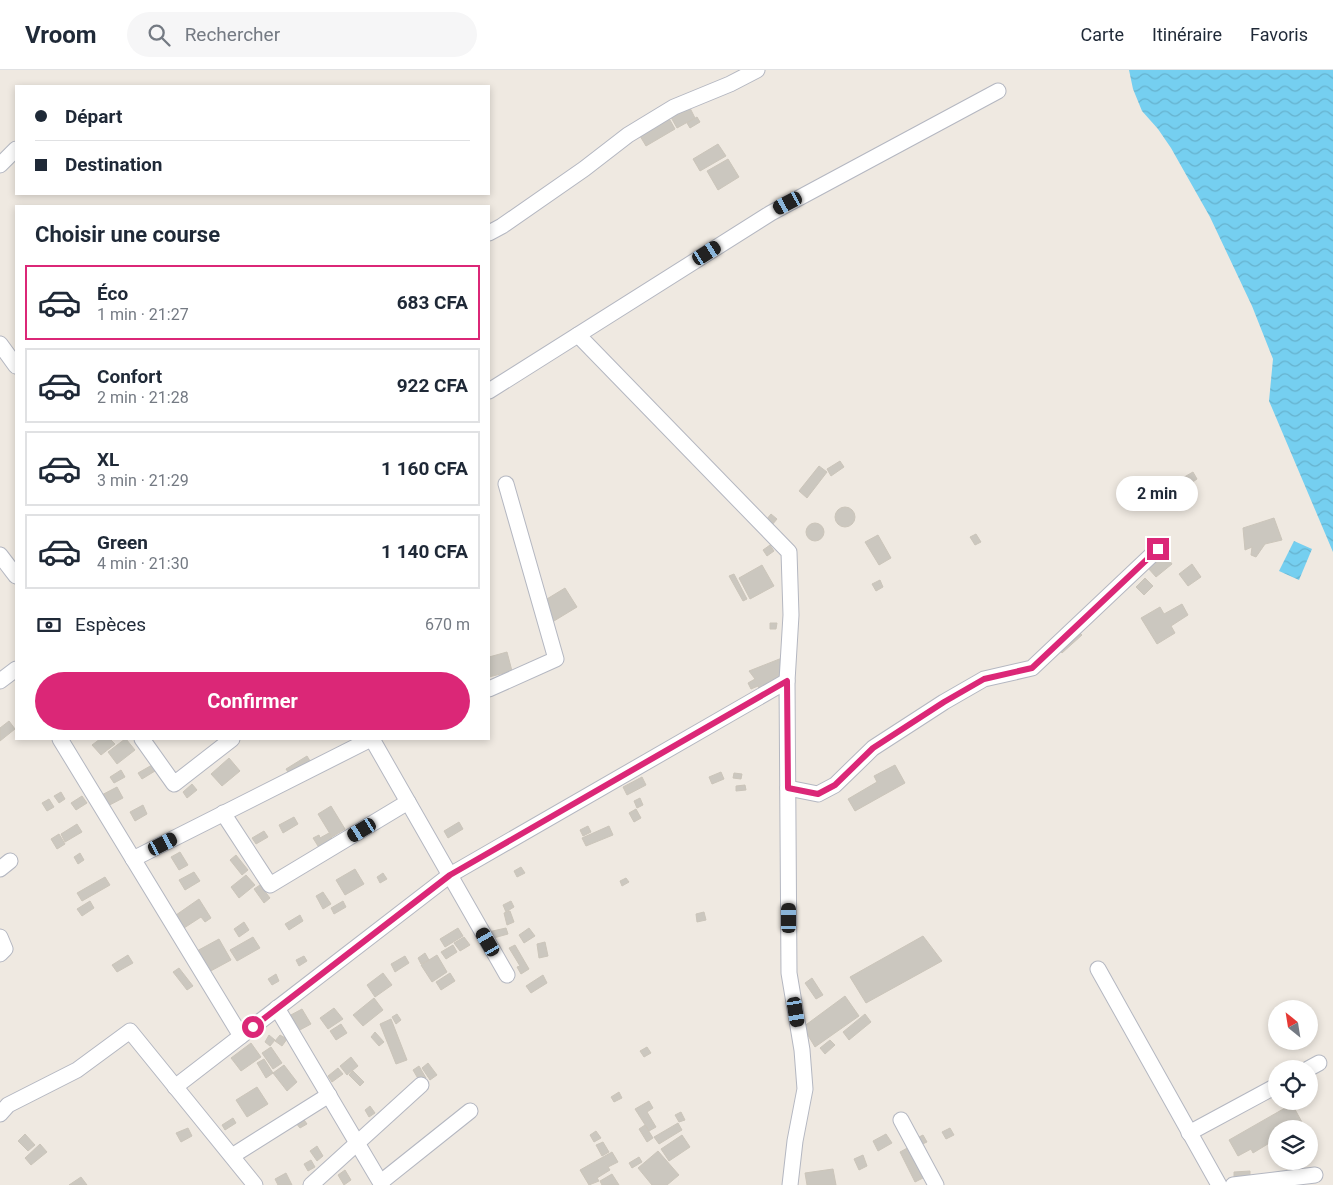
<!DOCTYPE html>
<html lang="fr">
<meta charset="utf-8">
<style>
body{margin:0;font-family:Roboto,sans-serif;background:#f6f6f7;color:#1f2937;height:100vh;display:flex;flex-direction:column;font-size:19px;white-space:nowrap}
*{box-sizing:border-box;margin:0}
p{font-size:16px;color:#747a83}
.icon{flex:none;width:28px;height:28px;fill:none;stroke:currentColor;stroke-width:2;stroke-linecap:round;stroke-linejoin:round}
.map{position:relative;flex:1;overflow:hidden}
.panel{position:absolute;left:15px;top:135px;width:475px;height:535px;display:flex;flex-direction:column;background:#fff;border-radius:0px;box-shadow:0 2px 8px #0003}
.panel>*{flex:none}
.banner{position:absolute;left:15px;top:15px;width:475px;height:110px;border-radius:0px;box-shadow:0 2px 8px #0003;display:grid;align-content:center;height:110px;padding:0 20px;background:#fff}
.needle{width:32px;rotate:330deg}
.controls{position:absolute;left:1268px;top:930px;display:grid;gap:10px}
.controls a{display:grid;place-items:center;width:50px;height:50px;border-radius:50%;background:#fff;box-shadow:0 2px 8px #0003;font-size:25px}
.end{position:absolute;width:22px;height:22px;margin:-11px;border:6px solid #db2777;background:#fff;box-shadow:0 0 0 2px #fff}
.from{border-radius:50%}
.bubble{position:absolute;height:35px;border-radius:18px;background:#fff;box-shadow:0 2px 8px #0003;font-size:16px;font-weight:700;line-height:35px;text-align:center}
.car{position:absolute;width:15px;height:30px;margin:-15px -8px;border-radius:6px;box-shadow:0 0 4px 1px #0007;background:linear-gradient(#222 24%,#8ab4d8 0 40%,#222 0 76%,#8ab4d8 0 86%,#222 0)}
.banner b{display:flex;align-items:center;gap:18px;height:48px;font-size:19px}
.banner b+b{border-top:1px solid #e0e1e3}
.banner i{width:12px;height:12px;background:#1f2937}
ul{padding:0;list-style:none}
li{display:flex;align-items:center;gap:15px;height:75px;margin:0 10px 8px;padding:0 10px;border:2px solid #e0e1e3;border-radius:0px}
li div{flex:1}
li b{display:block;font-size:19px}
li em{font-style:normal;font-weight:700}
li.on{border-color:#db2777}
li>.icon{width:45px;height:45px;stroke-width:1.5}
h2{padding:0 20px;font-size:22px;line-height:60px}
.pay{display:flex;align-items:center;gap:12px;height:55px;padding:0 20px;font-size:19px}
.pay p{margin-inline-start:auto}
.primary-button{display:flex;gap:10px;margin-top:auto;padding:10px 20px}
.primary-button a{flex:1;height:58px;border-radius:30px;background:#db2777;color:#fff;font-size:20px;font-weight:700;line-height:58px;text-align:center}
header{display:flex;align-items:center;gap:30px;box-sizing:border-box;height:70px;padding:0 25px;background:#fff;border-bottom:1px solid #e0e1e3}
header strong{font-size:24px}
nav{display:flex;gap:28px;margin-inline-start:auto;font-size:18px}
.search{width:350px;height:45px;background:#f6f6f7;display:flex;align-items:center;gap:12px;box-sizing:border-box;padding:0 18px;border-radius:28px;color:#747a83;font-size:19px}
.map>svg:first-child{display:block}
.water{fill:url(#water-waves)}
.building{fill:#cbc7bf;stroke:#cbc5ba}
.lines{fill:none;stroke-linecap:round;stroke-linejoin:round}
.minor-casing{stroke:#b4b7c1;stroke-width:17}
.minor{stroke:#fff;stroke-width:15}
.route{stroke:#db2777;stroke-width:6}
</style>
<header>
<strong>Vroom</strong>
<div class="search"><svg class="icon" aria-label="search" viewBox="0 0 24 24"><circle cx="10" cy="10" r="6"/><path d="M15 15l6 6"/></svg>Rechercher</div>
<nav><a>Carte</a><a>Itinéraire</a><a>Favoris</a></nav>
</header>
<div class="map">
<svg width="1333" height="1115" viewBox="0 0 1333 1115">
<defs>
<pattern id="water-waves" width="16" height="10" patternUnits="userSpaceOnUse" patternTransform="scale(1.25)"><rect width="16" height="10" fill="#75cff0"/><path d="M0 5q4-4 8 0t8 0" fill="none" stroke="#66b2ce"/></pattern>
</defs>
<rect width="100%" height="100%" fill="#efe9e1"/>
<g class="water">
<polygon points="1129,0 1333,0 1333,482 1269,331 1273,289 1252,236 1210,147 1171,78 1158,59 1142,41 1133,19"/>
<polygon points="1294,471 1312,479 1299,510 1279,501"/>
</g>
<g class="building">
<polygon points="687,32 695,48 677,58 668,42"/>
<polygon points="666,43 675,59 646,76 637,61"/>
<polygon points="697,47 700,52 690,58 687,53"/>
<polygon points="718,74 726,86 700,101 693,89"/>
<polygon points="728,89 739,107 718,120 707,101"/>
<polygon points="840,391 844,397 831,406 827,399"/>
<polygon points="819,396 827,402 807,428 799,421"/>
<polygon points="1193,402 1197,409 1184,418 1179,410"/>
<circle cx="845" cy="447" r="10"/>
<polygon points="771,444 777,449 772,455 766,450"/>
<polygon points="1274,448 1282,470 1265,474 1256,487 1251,485 1252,477 1245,480 1243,458"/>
<circle cx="815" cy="462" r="9"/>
<polygon points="976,464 981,472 975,475 970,467"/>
<polygon points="878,465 891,488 879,495 865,472"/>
<polygon points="770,475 774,481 767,486 763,480"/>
<polygon points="1165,484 1172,494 1156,507 1148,498"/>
<polygon points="1192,494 1201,507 1188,516 1179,504"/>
<polygon points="762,495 774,516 750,529 739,508"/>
<polygon points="734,504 747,529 743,531 729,506"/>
<polygon points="1145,508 1153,516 1144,525 1136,517"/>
<polygon points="880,510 883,517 876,521 872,514"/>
<polygon points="565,518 577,537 549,554 537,535"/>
<polygon points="1182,534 1188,545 1171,556 1175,563 1157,574 1141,548 1160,537 1164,544"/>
<polygon points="770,553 777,553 776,559 770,559"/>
<polygon points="1075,558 1082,565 1062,583 1056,577"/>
<polygon points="507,582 512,601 489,607 489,587"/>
<polygon points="782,588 783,619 760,622 758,616 751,619 748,613 755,609 749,601"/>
<polygon points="9,651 15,659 0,671 0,658"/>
<polygon points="100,669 110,669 115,674 101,685 92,675"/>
<polygon points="125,669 126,669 135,680 117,694 108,682"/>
<polygon points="307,686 312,694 291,707 286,699"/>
<polygon points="229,688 240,701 222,716 211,704"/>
<polygon points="152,695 155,701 142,709 138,703"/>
<polygon points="895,695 905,713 855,741 848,729 877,712 874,706"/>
<polygon points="121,700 125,707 114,713 110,707"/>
<polygon points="721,702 724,709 712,714 709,707"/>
<polygon points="734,703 742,704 741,709 733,708"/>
<polygon points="642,707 646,715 627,725 623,717"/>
<polygon points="192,714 197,720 187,728 183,722"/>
<polygon points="745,715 746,720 736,721 736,716"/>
<polygon points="117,717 123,728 102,739 96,728"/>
<polygon points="61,722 65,729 59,733 54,726"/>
<polygon points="82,726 87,733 76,740 71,733"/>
<polygon points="640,728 643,735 637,738 634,731"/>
<polygon points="49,729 54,737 47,741 42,733"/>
<polygon points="143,735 147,744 135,751 130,742"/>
<polygon points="331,736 345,759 332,767 318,744"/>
<polygon points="636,739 641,748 634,752 629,743"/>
<polygon points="294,747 298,754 283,763 279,755"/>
<polygon points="459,752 463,759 448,768 444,761"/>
<polygon points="77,754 82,762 65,772 61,764"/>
<polygon points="588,756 591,762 583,766 580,760"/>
<polygon points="609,756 613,765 586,776 582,768"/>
<polygon points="264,761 268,767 256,774 252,768"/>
<polygon points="329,763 336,776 323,784 313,768 319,765 320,768"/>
<polygon points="59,764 65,774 57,779 51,769"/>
<polygon points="180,782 188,795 179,800 171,787"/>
<polygon points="80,783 84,790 78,794 74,787"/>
<polygon points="236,785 248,800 242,805 230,790"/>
<polygon points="521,797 525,803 517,807 514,801"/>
<polygon points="355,799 364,814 345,825 336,810"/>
<polygon points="194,802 200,811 185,820 179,810"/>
<polygon points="383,803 387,809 380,813 377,807"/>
<polygon points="246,805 255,815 239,828 231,817"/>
<polygon points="105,807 110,815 82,831 77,823"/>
<polygon points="626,808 629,812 622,816 620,811"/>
<polygon points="260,815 270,828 264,833 254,819"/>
<polygon points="323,822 331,834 323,839 316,826"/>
<polygon points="199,829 211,848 205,852 201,847 184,858 176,845"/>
<polygon points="90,831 94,838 82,846 77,839"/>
<polygon points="343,831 346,837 334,844 331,838"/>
<polygon points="511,831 514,837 506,842 503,835"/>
<polygon points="510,841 514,852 507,855 504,843"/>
<polygon points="704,842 706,850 697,852 696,844"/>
<polygon points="300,845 303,851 289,860 285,854"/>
<polygon points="244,852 249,860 239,867 234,859"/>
<polygon points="458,858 463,866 445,877 440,869"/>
<polygon points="506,858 508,864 490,869 488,862"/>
<polygon points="529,858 535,866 524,873 519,865"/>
<polygon points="923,866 942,891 866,933 850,907"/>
<polygon points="253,867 260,878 237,891 230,880"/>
<polygon points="464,867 470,875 460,881 454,873"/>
<polygon points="219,869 231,890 207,903 195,882"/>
<polygon points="545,872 548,886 539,888 537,874"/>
<polygon points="453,875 457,882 446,889 441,882"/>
<polygon points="515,875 529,899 521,904 517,897 520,896 509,878"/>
<polygon points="425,883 429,890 421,894 418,888"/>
<polygon points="128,885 133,893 117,902 112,895"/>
<polygon points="437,885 447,902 432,912 421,895"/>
<polygon points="304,886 307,891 299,896 296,890"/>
<polygon points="405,886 409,893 395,902 391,894"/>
<polygon points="179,898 193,916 187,920 173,902"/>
<polygon points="383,903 392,915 375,927 367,915"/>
<polygon points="450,903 455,911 441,920 436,912"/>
<polygon points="276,904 279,911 272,915 268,909"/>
<polygon points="543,905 547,913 531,923 526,916"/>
<polygon points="812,908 823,925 816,929 805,913"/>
<polygon points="845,926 859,946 815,977 803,957"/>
<polygon points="374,928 383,940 363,956 353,945"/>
<polygon points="334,938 343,949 328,959 320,948"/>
<polygon points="302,939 311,954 298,961 289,946"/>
<polygon points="397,944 401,950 396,954 392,947"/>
<polygon points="865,944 871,952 849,970 843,962"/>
<polygon points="391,949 407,990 396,994 380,954"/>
<polygon points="341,954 347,963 336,970 330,961"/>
<polygon points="375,962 384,972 379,976 371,967"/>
<polygon points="269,965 275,970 270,976 265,972"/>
<polygon points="280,965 287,969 282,976 275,971"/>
<polygon points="830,970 835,975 825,984 820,978"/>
<polygon points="251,973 261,987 241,1001 231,988"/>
<polygon points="271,977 282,993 273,999 262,983"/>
<polygon points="647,977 651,983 644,987 640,981"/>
<polygon points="351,987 358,996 347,1005 340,996"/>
<polygon points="264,989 273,1003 266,1008 257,993"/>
<polygon points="428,993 437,1005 430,1010 422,998"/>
<polygon points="284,995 297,1012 287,1021 273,1003"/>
<polygon points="419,996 426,1008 420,1012 413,1000"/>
<polygon points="338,998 343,1004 332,1012 328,1006"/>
<polygon points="353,1001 364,1012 360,1016 349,1005"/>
<polygon points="257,1017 268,1034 247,1047 236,1030"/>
<polygon points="619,1022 622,1028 614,1032 611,1027"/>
<polygon points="649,1031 653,1038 647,1042 656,1057 649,1061 635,1039"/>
<polygon points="1292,1034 1303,1054 1295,1059 1276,1059 1276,1069 1253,1083 1251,1079 1238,1086 1229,1070"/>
<polygon points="370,1036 375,1043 369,1047 365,1040"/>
<polygon points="681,1042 685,1050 679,1052 675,1045"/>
<polygon points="302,1047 307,1054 300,1058 295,1052"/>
<polygon points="233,1048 236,1053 225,1060 222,1055"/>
<polygon points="678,1053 682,1060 659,1074 654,1067"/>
<polygon points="645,1055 653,1068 647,1072 639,1059"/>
<polygon points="188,1058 192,1066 181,1072 176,1063"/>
<polygon points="950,1058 954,1065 946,1069 942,1062"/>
<polygon points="596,1061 601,1068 594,1072 590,1065"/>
<polygon points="25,1064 35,1075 28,1081 18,1071"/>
<polygon points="886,1064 892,1073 878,1081 873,1071"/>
<polygon points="682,1065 690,1077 669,1091 661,1079"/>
<polygon points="923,1065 927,1072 918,1076 915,1069"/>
<polygon points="603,1072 609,1082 602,1086 596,1075"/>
<polygon points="40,1074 47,1082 31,1095 25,1088"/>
<polygon points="913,1075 929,1105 915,1112 900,1082"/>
<polygon points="317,1076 323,1086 317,1091 310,1081"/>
<polygon points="658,1081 679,1105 667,1115 652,1115 638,1098"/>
<polygon points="612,1082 618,1092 608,1097 610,1100 597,1108 599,1111 589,1115 580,1100"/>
<polygon points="863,1085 867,1096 859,1100 854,1089"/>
<polygon points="639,1087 642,1092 632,1098 629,1093"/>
<polygon points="311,1090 315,1097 308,1101 304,1094"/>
<polygon points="833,1099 836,1115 807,1115 805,1103"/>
<polygon points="345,1100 351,1110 344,1115 338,1105"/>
<polygon points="1250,1101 1250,1110 1234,1111 1234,1102"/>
<polygon points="286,1103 292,1115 278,1115 275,1109"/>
<polygon points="612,1104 619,1115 602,1115 600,1111"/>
<polygon points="81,1107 87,1115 69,1115"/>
</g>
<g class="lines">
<defs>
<g id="minor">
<polyline points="0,95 16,79"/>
<polyline points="489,163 502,156 584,99 628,65 674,37 730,14 757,0"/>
<polyline points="578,265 789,482 791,545 787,611 789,903 802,980 805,1019 795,1071 790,1115"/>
<polyline points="0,274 16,296"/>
<polyline points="489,321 771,143 998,21"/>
<polyline points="0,485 16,506"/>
<polyline points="0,611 16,599"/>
<polyline points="489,619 556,589 506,414"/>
<polyline points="60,669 241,966"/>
<polyline points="142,669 174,714 232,669"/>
<polyline points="372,669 507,905"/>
<polyline points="788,718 818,724 835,715 873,678 944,632 984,609 1032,598 1158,479"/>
<polyline points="223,743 270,815 408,732"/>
<polyline points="133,789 371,669"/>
<polyline points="0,799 10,791"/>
<polyline points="0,867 5,879 0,884"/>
<polyline points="1098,899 1219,1115"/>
<polyline points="277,938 382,1115"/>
<polyline points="1308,999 1319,993"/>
<polyline points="175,1017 450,805 787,611"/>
<polyline points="0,1044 8,1035 77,1000 130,961 255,1115"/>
<polyline points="901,1050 936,1115"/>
<polyline points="1189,1063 1276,1016"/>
<polyline points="232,1086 329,1025"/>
<polyline points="381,1112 470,1041"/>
<polyline points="311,1115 421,1015"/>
<polyline points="1233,1115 1315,1105"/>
</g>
</defs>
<use href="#minor" class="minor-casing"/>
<use href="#minor" class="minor"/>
</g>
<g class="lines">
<polyline class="route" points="253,957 450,805 787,611 788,718 818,724 835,715 873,678 944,632 984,609 1032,598 1158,479"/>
</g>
</svg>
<div class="controls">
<a><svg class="needle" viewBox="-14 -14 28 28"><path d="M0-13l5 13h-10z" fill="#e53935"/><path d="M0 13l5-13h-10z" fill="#747a83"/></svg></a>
<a><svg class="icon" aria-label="locate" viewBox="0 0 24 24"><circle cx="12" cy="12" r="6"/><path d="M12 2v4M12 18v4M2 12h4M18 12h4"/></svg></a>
<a><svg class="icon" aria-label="layers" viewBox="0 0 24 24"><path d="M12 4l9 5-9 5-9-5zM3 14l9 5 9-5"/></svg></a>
</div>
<i class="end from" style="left:253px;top:957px"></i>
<i class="end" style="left:1158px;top:479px"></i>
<div class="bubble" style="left:1116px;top:406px;width:82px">2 min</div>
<i class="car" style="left:788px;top:133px;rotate:242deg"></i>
<i class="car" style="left:707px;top:183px;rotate:58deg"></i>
<i class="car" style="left:362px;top:760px;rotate:239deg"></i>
<i class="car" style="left:163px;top:774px;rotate:63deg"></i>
<i class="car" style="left:789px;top:848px;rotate:0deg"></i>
<i class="car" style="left:488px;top:872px;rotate:330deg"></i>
<i class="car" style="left:796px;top:942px;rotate:171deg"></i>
<div class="banner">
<b><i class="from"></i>Départ</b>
<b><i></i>Destination</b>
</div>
<section class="panel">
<h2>Choisir une course</h2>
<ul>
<li class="on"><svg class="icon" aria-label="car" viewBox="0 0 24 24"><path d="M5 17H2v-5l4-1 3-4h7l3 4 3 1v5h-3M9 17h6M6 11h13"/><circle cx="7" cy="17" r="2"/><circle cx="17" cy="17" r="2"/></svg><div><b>Éco</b><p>1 min · 21:27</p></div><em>683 CFA</em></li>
<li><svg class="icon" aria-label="car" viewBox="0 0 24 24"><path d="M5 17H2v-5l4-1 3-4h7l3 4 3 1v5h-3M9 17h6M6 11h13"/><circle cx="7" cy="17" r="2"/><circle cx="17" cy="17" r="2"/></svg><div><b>Confort</b><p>2 min · 21:28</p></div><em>922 CFA</em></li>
<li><svg class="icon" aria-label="car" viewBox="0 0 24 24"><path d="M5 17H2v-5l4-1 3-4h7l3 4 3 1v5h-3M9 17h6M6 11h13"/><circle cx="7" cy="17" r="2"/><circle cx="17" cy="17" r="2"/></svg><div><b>XL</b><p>3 min · 21:29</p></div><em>1 160 CFA</em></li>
<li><svg class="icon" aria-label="car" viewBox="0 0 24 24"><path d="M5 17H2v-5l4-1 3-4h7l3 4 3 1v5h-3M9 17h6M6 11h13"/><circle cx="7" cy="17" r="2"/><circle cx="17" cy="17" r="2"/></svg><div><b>Green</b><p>4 min · 21:30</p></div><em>1 140 CFA</em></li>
</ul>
<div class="pay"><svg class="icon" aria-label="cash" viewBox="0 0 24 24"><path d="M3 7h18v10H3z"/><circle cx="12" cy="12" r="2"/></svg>Espèces<p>670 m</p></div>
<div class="primary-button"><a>Confirmer</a></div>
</section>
</div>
